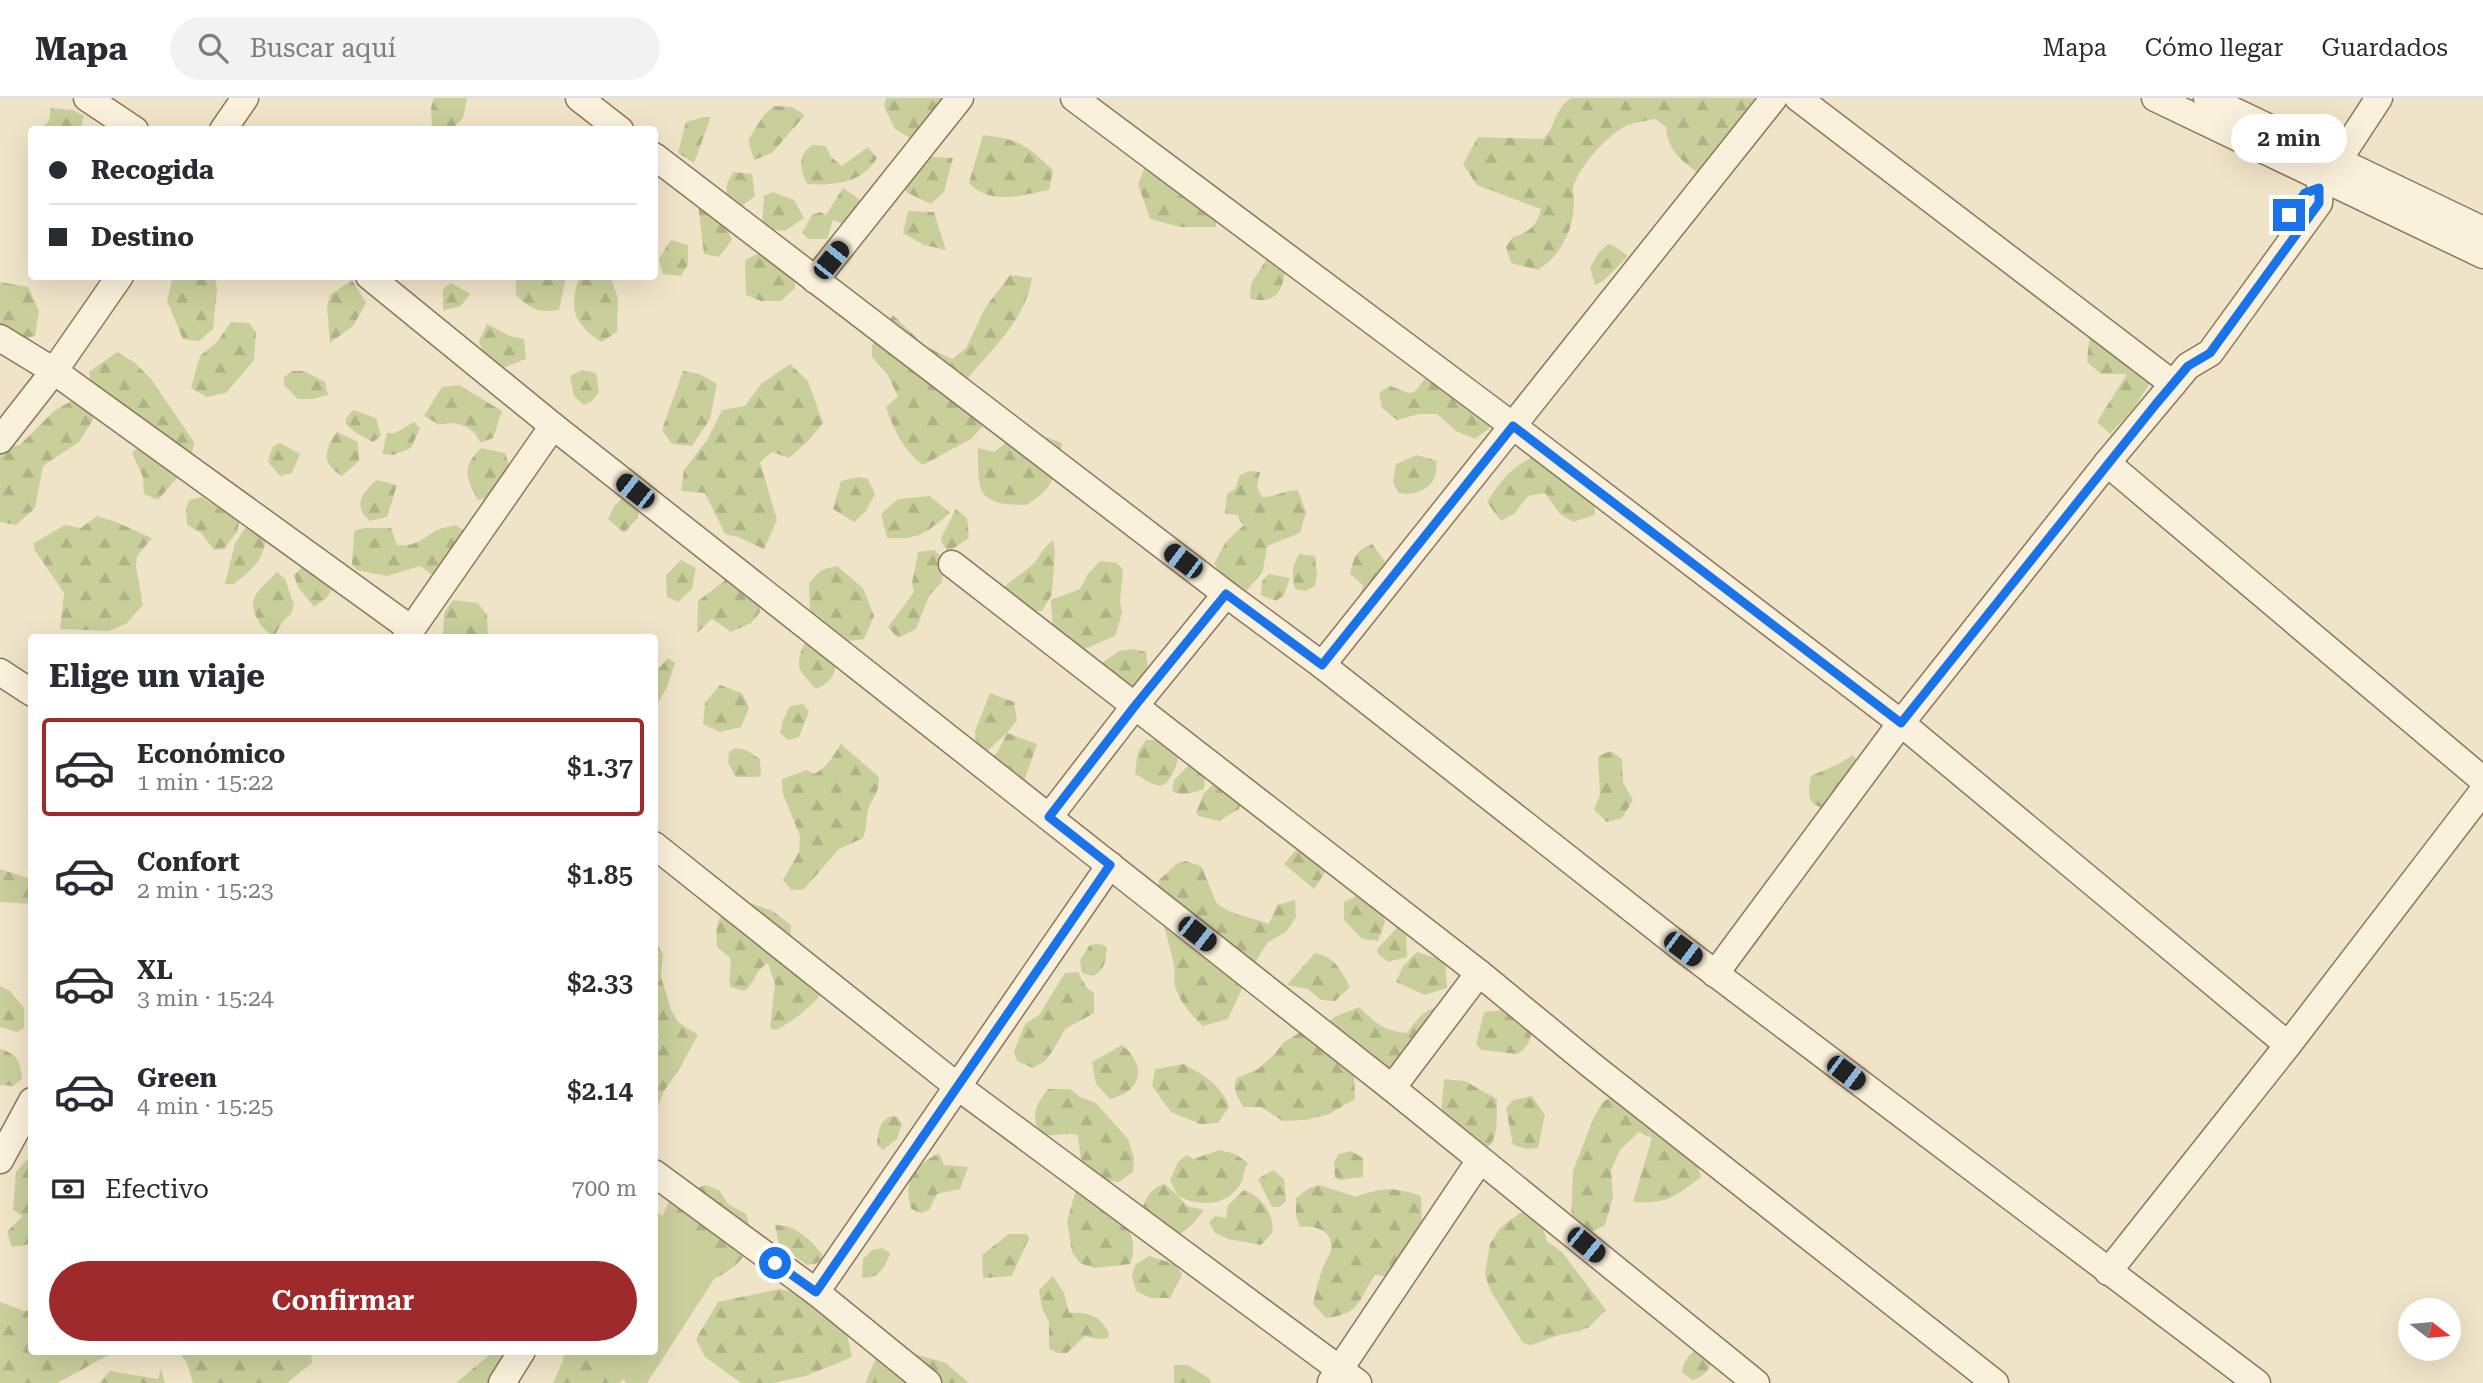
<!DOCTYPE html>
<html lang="es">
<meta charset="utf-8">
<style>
body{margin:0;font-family:"Roboto Serif",serif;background:#f2f2f3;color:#2b2b33;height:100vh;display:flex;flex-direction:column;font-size:26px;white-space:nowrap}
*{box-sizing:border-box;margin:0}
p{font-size:23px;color:#7c7c81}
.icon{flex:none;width:38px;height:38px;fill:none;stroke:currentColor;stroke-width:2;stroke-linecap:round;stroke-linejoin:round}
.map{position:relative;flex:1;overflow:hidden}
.details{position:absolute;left:28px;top:536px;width:630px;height:721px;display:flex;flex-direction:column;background:#fff;border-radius:7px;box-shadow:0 7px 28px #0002}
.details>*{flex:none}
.banner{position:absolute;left:28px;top:28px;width:630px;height:154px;border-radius:7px;box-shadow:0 7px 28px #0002;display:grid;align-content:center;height:154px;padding:0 21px;background:#fff}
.needle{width:46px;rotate:106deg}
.fabs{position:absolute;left:2398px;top:1200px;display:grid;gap:14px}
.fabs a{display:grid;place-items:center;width:63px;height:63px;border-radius:50%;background:#fff;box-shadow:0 7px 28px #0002;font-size:35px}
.end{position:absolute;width:32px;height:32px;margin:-16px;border:9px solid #1a73e8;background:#fff;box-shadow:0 0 0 4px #fff}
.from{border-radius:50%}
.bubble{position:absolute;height:49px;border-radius:24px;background:#fff;box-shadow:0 7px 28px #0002;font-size:23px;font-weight:600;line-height:49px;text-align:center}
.car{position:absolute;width:21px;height:42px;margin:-21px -10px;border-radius:9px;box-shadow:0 0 5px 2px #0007;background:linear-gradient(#222 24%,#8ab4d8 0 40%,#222 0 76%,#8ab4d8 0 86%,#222 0)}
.banner b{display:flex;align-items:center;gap:24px;height:66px;font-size:26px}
.banner b+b{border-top:2px solid #e1e1e2}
.banner i{width:18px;height:18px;background:#2b2b33}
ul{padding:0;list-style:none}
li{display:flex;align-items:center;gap:21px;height:98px;margin:0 14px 10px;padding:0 7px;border:4px solid transparent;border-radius:7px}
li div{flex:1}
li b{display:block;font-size:26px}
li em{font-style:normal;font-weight:600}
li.active{border-color:#9e2a2b}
li>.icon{width:63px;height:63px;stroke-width:1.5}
h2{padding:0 21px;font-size:32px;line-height:84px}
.pay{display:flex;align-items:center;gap:18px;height:77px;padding:0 21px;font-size:26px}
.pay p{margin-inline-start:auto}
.button{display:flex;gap:14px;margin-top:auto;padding:14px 21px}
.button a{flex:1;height:80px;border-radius:42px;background:#9e2a2b;color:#fff;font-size:28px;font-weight:600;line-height:80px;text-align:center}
header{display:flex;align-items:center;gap:42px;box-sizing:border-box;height:98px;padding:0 35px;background:#fff;border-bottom:2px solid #e1e1e2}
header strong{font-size:33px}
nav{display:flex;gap:38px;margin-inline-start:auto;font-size:24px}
.search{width:490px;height:63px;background:#f2f2f3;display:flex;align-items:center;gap:18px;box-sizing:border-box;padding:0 24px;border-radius:38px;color:#7c7c81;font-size:26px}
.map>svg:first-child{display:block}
.forest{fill:url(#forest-firs)}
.pitch{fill:#c9cf9b}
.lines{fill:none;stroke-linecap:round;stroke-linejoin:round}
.minor-casing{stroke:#8d765c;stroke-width:29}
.minor{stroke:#faf1dc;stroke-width:26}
.route{stroke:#1a73e8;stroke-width:9}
</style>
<header>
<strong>Mapa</strong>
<div class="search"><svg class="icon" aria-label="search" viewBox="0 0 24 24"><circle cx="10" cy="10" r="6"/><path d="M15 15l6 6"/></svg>Buscar aquí</div>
<nav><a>Mapa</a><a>Cómo llegar</a><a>Guardados</a></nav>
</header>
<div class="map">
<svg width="2483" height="1285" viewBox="0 0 2483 1285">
<defs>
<pattern id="forest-firs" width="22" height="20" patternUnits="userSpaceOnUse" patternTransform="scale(1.75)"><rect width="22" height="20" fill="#c9cf9b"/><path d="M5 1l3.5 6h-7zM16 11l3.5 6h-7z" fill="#aeb285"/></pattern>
</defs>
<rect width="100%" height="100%" fill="#f0e4c8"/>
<g class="forest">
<polygon points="434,0 467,0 463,20 452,31 436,31 432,29 431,10"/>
<polygon points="886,0 944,0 915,43 895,31 884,9"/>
<path d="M1571 0H1754L1756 4 1700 77C1682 62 1668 54 1666 29L1655 21C1646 23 1636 24 1628 27 1610 34 1575 72 1573 92 1573 96 1574 99 1574 103 1574 131 1561 158 1538 172L1511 165 1506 149 1513 139C1529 135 1537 127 1541 111L1477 87 1463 66 1478 39 1542 41C1556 32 1552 13 1571 0Z"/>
<polygon points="774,8 792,9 805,17 772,55 754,62 748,42 764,17"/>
<polygon points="51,10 73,12 84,18 81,31 40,31 49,23"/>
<polygon points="703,19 711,19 694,65 678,55 686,24"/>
<path d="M983 37C1020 41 1026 47 1053 72L1049 92C1023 97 990 108 969 85Z"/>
<path d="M812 47 826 48 831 59 842 68 868 49 877 60C863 85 833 88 807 86 800 71 797 58 812 47Z"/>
<polygon points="933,59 953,60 944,94 931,106 906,94 901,76 911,63"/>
<polygon points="1149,59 1216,96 1216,129 1180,129 1150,121 1138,86"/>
<polygon points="733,74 752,76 755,98 740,109 726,102 727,85"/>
<polygon points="843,90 859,101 861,118 849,128 833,122 827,141 808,141 802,135 812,117 821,114 826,117"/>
<polygon points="773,94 794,102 804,120 785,133 762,130 764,98"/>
<polygon points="698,106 726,126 732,142 719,159 704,156"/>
<polygon points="908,113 934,114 946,152 924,147 903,135"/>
<polygon points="671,142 688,147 688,166 681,178 663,176 659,161"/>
<polygon points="1608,146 1614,148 1628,158 1603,183 1595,187 1590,170 1599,154"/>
<polygon points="771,149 793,155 795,190 781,203 761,203 746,197 745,162"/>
<path d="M1268 159 1287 165C1282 189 1281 207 1250 201L1251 186Z"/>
<path d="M1010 177 1032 180C1025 223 993 250 966 282L983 293 995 315 971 341 923 367C905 355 893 330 886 309L898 298 887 276 872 259V247L893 217 925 248 952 261 966 250 985 210Z"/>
<polygon points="173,178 215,179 217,192 213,231 199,243 183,241 167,203"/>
<path d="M516 179H566L559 212C537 215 531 211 516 197Z"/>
<path d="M579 179H604L611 181 618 200 617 234 601 244C573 225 569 211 579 179Z"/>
<polygon points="352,182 366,205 353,228 330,245 327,209 330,197"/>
<polygon points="0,184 28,189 39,213 35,238 0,244"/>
<polygon points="451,185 470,196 460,209 443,212 443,191"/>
<polygon points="231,224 249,225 256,234 254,262 226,295 207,299 191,290 200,258 217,244"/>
<polygon points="487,226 510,238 524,241 526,261 502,270 486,265 479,243"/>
<polygon points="2090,234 2152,282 2133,311 2110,336 2097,324 2127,276 2101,276 2087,264"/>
<polygon points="117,254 134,264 151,281 194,344 189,371 175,382 158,402 144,396 143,379 132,355 148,341 152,326 94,301 89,274"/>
<polygon points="790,266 808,283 823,325 809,342 789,360 772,354 760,364 777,422 764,451 738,439 725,436 705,395 681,393 684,372 707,342 722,312 745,308 761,286"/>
<polygon points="582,272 596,275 599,294 591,304 584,307 574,298 570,278"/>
<polygon points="292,273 304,273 325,284 328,297 313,301 298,301 284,287 284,279"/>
<polygon points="683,273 700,276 717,286 710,321 692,348 672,346 662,332"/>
<polygon points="1430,280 1493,319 1490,330 1475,341 1456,333 1437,316 1419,316 1397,322 1382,310 1379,295 1390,288 1408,295 1414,294 1425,281"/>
<path d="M459 287 502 313 493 340 480 345C475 328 455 322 440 327L424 318 442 289Z"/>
<polygon points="75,301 94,320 79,344 43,368 35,410 16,427 0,424 0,350 20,347 54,313"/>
<polygon points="353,312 376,320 381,338 373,344 356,335 346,326 346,320"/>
<polygon points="414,324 420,330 411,350 393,357 382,356 387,335 395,335"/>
<path d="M1024 331 1062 345C1058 374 1053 392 1026 407 976 407 978 394 978 350L994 354Z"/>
<path d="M337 334 358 344 359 363 342 378C321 365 324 353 337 334Z"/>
<polygon points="280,345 300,356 292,375 280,378 268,364 273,348"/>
<path d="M481 350 505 355 510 369C504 386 497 399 478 402 466 379 461 370 481 350Z"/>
<path d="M1539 356 1594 399 1595 417 1573 424 1560 416 1545 395 1528 398 1515 415 1501 423 1487 404C1501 382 1514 366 1539 356Z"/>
<path d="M1417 357 1437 363C1436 367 1437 370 1436 374 1433 392 1414 398 1399 395L1393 384 1396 366Z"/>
<path d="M1250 373 1260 374 1257 389 1262 399C1275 399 1285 392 1298 392L1306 414 1300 435 1267 448 1263 473 1244 496 1228 482 1214 466 1226 444 1244 427 1239 422 1238 417 1225 416 1227 396 1235 391 1240 377Z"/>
<polygon points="859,379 868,381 875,396 866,413 854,424 833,411 841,383"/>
<path d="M377 382 397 387 387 419 370 423C352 408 362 394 377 382Z"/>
<polygon points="631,392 640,403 638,420 624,435 608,421 614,408"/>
<path d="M930 398 950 415C925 435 921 442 887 440L881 416 898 401Z"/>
<polygon points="202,399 239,424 237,434 224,451 214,452 201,435 187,427 186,411 189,402"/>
<polygon points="956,411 967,420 969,440 948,454 942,445 941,440"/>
<polygon points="97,418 116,424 152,440 137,458 136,469 143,507 127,525 109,533 60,531 64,495 34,451 34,445 65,427 81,430"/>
<path d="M249 425 269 432C261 463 259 466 234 486H225L235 445Z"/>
<path d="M455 427 465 433 457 480 431 476 420 468 387 478 357 472 352 466 354 433 365 430H391L397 447C414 449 421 442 434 434 439 430 449 429 455 427Z"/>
<path d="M1053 442 1055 452 1052 496 1042 513H1024L1001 492C1010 483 1020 477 1030 469 1040 460 1041 451 1053 442Z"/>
<path d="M1372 446 1384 462 1388 478 1358 504 1363 487 1350 476C1354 460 1356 451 1372 446Z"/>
<polygon points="934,452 945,462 942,484 929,498 916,531 898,540 888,529 914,494 912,485 918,454"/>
<path d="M1299 456 1315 458 1317 477 1315 488 1305 493 1295 491C1291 476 1292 469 1299 456Z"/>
<polygon points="681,462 696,470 692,491 678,504 667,499 666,477"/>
<polygon points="1100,463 1117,465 1123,472 1120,503 1122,515 1115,538 1080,553 1053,534 1051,502 1080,491 1088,476"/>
<polygon points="306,466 321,470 332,492 326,500 314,509 298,489 294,477"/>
<polygon points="837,468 863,490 874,518 864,541 850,543 821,538 810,519 809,485 821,472"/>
<path d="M277 474 285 481 294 507 291 516 283 523 274 538C266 533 262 530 258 522 244 499 262 490 277 474Z"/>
<polygon points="1268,476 1290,480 1284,497 1276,503 1261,497 1262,484"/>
<polygon points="732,477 757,488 760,514 751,525 731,534 712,521 697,535 698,503"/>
<polygon points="453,502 478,505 487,517 488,539 443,539 444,515"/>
<path d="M816 540 836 557C837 575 832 584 816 591 799 572 794 570 804 546Z"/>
<polygon points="1133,551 1146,554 1148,570 1137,600 1099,567 1119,553"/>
<polygon points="668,560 675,565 667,589 655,610 655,575"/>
<polygon points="720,587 742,595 749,610 741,629 720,634 703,626 705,605"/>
<polygon points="990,595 1014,604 1017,622 1007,635 1037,646 1021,692 984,666 997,655 1007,635 987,653 976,647 975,633"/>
<polygon points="803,606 809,613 799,639 788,642 780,635 783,622 790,608"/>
<path d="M1146 642H1169L1180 652C1178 662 1171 692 1156 687 1148 685 1142 679 1135 676L1138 654Z"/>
<path d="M841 646 879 679C879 700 869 702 867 717 866 726 866 732 863 740L839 751 804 791 791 792 783 782 799 754 800 738 783 696 782 681 807 672 814 676C827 670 833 658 841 646Z"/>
<polygon points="735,650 746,652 760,661 761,676 758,679 736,679 728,665 729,654"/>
<polygon points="1611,653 1622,661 1623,684 1633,702 1622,720 1607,724 1594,712 1600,697 1598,658"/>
<path d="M1853 657 1868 679 1835 714C1809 706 1806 705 1811 678L1840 665Z"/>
<path d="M1189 667 1205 674 1204 691C1193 695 1183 699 1172 693L1174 682Z"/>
<polygon points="1214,686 1226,687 1243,695 1239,711 1219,723 1199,718 1196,715 1204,695"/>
<polygon points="1309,750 1326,773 1314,791 1284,766 1295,753"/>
<path d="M1186 763 1201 768C1205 776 1214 801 1217 805 1227 816 1254 820 1269 826L1277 807 1295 802 1296 819 1286 834 1267 845 1250 873 1228 921 1203 928C1191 917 1180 904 1175 888 1173 881 1176 873 1174 867 1168 838 1156 811 1159 782L1178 765Z"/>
<polygon points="0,771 31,781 31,806 0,804"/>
<polygon points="1363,795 1380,806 1385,824 1378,843 1362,841 1344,822 1344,804"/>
<path d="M739 802 771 812 791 827 790 850 819 891V899C805 913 793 924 775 932L770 930 775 886 768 865C752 875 757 884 744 893L730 889C728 879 732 870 730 860L717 849C715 821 718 820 739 802Z"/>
<polygon points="1398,829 1406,832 1407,859 1388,864 1378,856 1377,851"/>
<polygon points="655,843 663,856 661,879 671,912 678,924 698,937 678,973 664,993 655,1016 655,953 659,937 654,926"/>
<path d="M1100 846 1107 849C1105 863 1106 871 1093 878L1082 875 1080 862 1090 847Z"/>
<polygon points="1417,854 1445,863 1447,890 1425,897 1396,884 1403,868"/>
<path d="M1315 855C1335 859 1340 871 1350 889L1335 903 1321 902 1308 891 1287 887Z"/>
<polygon points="1078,874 1086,889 1094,895 1094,915 1065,931 1054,951 1045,963 1033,970 1017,963 1014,954 1025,926 1039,917 1065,875"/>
<polygon points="0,888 10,893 24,910 24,930 17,934 0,929"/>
<path d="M1449 907 1395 971 1354 976 1355 1001 1329 1016 1306 1022 1283 1023 1261 1009H1243C1238 998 1231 991 1237 980L1258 971 1275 956 1283 945 1302 933 1318 936 1334 919 1359 909C1376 925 1383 933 1407 935 1421 916 1425 910 1449 907Z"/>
<path d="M1503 912 1528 919C1533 935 1533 946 1517 956L1481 952 1476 946 1484 914Z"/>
<path d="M1122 947C1148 968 1141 994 1110 1001L1096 986 1092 964Z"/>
<path d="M0 951C17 955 21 965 22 981L13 988 0 987Z"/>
<path d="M1184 966C1203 977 1223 988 1229 1009L1218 1025 1200 1026 1171 1014 1152 988 1155 971Z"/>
<path d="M1444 981 1465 983 1497 1001C1496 1013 1499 1033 1492 1044 1479 1063 1449 1070 1442 1041 1439 1025 1443 998 1444 981Z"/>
<path d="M1048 991H1070L1080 999 1096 1005 1128 1041 1134 1059 1133 1074 1119 1084 1096 1082 1081 1062 1078 1037C1066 1034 1053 1039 1040 1037 1031 1016 1035 1008 1048 991Z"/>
<path d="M1614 997 1694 1050 1701 1079C1674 1099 1669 1106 1633 1104L1652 1040 1639 1034 1620 1052 1611 1072 1613 1099 1605 1127 1583 1139 1571 1124 1573 1073 1594 1019 1603 1004Z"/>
<polygon points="1532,998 1545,1017 1538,1050 1526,1051 1513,1047 1506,1010 1513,1002"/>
<path d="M892 1018 897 1019 902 1026 897 1041 883 1052 877 1047C878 1035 879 1022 892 1018Z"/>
<path d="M1220 1052 1235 1056 1248 1065C1244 1071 1244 1079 1241 1085 1227 1109 1200 1109 1178 1098L1187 1108 1204 1112 1193 1126 1175 1140 1141 1114C1146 1100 1150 1090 1165 1086L1178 1098 1170 1082 1178 1064 1187 1057 1193 1061Z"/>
<polygon points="1351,1053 1363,1060 1363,1079 1339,1082 1335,1079 1334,1065 1338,1056"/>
<path d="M939 1055 944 1067 968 1069 960 1091 937 1096 929 1112 921 1115 911 1111C903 1081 914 1069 939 1055Z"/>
<polygon points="31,1057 31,1146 12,1149 7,1134 23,1118 13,1112 16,1074"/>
<polygon points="1273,1072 1284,1081 1286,1103 1280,1109 1272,1109 1258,1081"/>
<path d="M706 1087 719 1092 728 1106 746 1116C759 1154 738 1171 705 1185L662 1119 672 1097Z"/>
<path d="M1320 1087 1356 1099C1383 1089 1393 1089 1421 1098L1423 1152 1397 1182 1375 1176C1358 1203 1361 1216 1326 1220L1313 1206C1316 1193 1319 1179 1324 1167 1326 1162 1330 1157 1331 1152 1334 1132 1314 1127 1300 1129L1296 1118V1100L1309 1090Z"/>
<path d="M1076 1092 1111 1097C1122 1118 1141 1142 1130 1166L1094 1170 1080 1165 1072 1154 1067 1123Z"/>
<path d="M1244 1092C1260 1097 1276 1117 1272 1135L1261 1147 1228 1141 1215 1135 1209 1124 1215 1118 1226 1120 1228 1107Z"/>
<polygon points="1520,1115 1538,1115 1547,1143 1562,1154 1606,1212 1589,1229 1580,1233 1559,1237 1532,1247 1523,1245 1490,1192 1485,1176 1490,1146 1500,1130"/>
<path d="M775 1127C796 1126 812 1143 824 1159L818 1165 807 1167 779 1147Z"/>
<polygon points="1009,1136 1027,1136 1029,1140 1012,1178 983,1180 982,1157"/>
<path d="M882 1150 890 1155C885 1170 880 1180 862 1180L863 1161 872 1152Z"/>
<polygon points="1149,1158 1175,1166 1182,1176 1170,1200 1150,1200 1136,1193 1132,1178 1135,1167"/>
<path d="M1053 1178 1064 1195 1069 1215C1089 1214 1099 1217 1109 1235L1108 1240 1098 1241 1085 1238 1067 1255H1058L1049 1251V1225L1042 1210 1039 1192Z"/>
<polygon points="780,1191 840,1205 852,1259 806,1278 773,1285 741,1285 705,1259 696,1241 718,1204"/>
<polygon points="0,1204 24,1213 31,1212 32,1253 116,1253 57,1285 0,1285"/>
<path d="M1699 1249 1713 1259C1710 1271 1705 1279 1692 1282L1682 1274C1684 1262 1689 1256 1699 1249Z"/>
<polygon points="178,1253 311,1253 312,1265 287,1285 193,1285 187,1265"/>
<polygon points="494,1253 533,1253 515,1285 456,1285"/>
<polygon points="564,1253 625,1253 631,1267 620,1285 553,1285 563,1263"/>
<polygon points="908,1254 946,1265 969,1285 865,1285 878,1256"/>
<polygon points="1174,1267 1188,1267 1210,1281 1211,1285 1174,1285"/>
<polygon points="161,1271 165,1285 99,1285 110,1273 158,1281"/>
</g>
<polygon class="pitch" points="655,1113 727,1161 647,1285 627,1285 578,1253 654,1253"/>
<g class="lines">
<defs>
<g id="minor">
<polyline points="87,0 135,32"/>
<polyline points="579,0 620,32"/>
<polyline points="1074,0 1513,328 1901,625 2288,947"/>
<polyline points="1798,0 2173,286"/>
<polyline points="2155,0 2483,157"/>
<polyline points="2207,0 2483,132"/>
<polyline points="223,32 245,0"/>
<polyline points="654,58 1226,496 1322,567 1683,851 2257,1285"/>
<polyline points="369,178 553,328 1392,990 1756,1285"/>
<polyline points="815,182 960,0"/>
<polyline points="0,240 54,273 411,531"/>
<polyline points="0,342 54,273 120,178"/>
<polyline points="2107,365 2483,682"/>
<polyline points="952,466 1479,875 1591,967 1995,1285"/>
<polyline points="406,539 553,328"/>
<polyline points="1322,567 1774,0"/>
<polyline points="0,574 32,595"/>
<polyline points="1049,719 1134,609 1226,496"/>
<polyline points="654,747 957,988 1358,1285"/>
<polyline points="1715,876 1901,625 2107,365 2188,268 2210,255 2319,105 2320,90 2379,0"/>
<polyline points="1392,990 1479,875"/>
<polyline points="0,1062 32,1003"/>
<polyline points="654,1075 816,1194 928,1285"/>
<polyline points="2108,1174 2288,947 2483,693"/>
<polyline points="816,1194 1110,767"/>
<polyline points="1331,1284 1480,1062"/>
<polyline points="502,1285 522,1253"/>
</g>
</defs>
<use href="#minor" class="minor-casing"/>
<use href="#minor" class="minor"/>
</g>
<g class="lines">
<polyline class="route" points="775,1165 816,1194 1110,767 1049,719 1134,609 1226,496 1322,567 1513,328 1901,625 2156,306 2188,268 2210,255 2319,105 2319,90 2305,95 2289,117"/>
</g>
</svg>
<div class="fabs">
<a><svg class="needle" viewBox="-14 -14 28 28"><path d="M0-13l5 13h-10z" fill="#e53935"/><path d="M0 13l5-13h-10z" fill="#7c7c81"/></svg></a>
</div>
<i class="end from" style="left:775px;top:1165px"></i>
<i class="end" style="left:2289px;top:117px"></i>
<div class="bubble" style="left:2231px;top:16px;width:116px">2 min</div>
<i class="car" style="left:831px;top:162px;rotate:39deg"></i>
<i class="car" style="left:635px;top:393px;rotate:308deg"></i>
<i class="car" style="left:1183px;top:463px;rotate:307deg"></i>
<i class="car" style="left:1197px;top:836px;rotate:128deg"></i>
<i class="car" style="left:1683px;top:851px;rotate:127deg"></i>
<i class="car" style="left:1846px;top:975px;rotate:127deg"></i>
<i class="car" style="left:1586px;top:1147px;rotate:129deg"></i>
<div class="banner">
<b><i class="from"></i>Recogida</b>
<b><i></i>Destino</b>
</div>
<section class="details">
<h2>Elige un viaje</h2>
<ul>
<li class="active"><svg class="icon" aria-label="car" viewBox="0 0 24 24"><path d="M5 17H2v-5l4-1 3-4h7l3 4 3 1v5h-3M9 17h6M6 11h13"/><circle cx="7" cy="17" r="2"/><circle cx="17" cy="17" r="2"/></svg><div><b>Económico</b><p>1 min · 15:22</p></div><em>$1.37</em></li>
<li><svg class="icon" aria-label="car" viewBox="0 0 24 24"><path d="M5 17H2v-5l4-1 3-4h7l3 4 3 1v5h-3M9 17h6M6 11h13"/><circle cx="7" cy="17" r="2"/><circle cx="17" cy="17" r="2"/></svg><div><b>Confort</b><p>2 min · 15:23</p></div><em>$1.85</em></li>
<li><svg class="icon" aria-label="car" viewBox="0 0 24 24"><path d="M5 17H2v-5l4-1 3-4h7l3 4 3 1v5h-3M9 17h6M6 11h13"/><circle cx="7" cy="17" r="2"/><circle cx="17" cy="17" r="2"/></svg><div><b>XL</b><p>3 min · 15:24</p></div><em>$2.33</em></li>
<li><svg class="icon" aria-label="car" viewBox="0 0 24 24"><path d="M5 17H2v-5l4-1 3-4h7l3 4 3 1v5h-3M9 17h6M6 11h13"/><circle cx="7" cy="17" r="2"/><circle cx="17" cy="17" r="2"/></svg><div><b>Green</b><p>4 min · 15:25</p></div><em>$2.14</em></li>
</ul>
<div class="pay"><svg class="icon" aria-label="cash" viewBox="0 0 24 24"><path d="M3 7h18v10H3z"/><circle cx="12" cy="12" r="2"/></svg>Efectivo<p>700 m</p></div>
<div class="button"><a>Confirmar</a></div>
</section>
</div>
